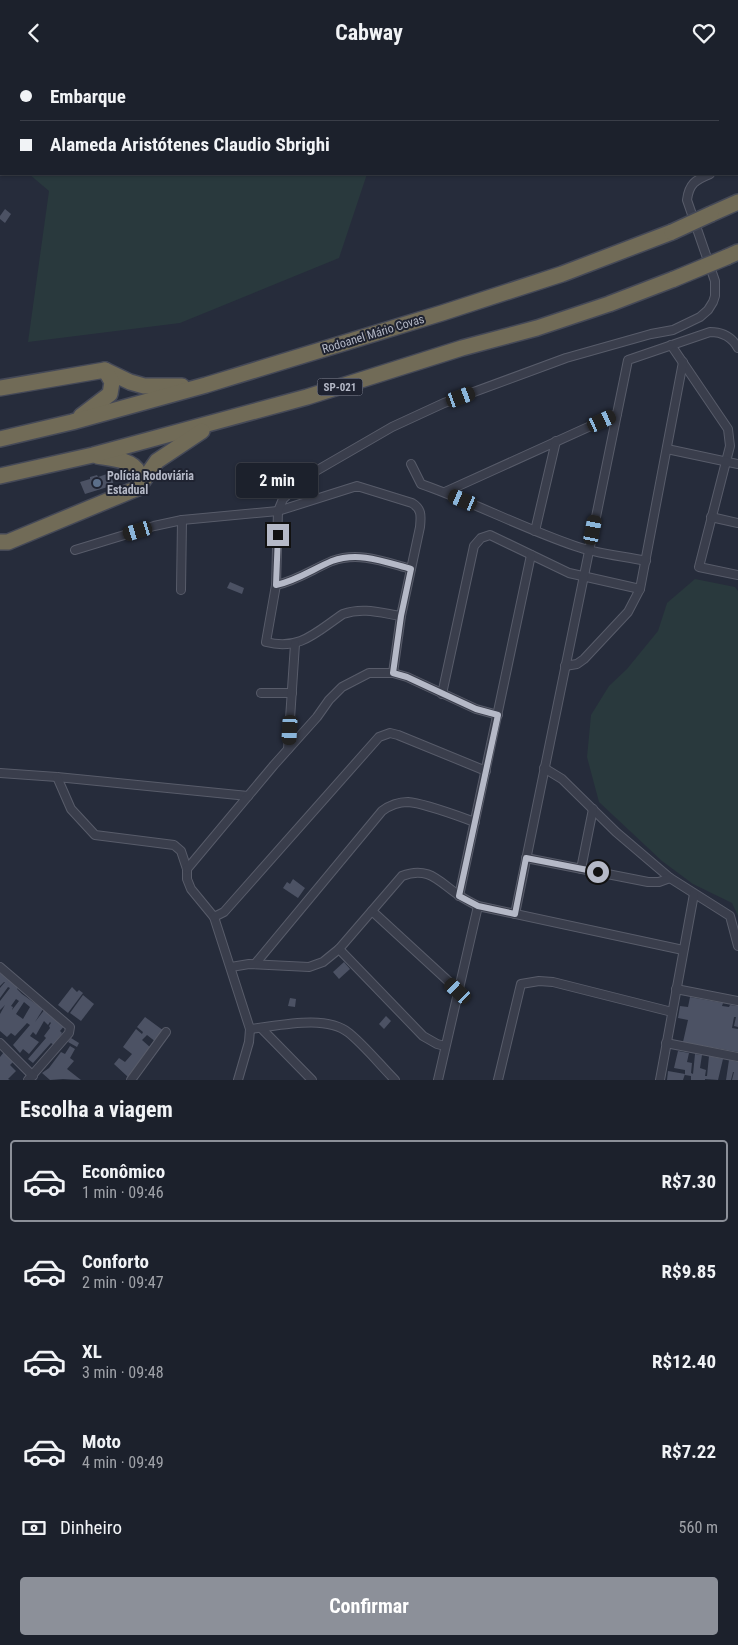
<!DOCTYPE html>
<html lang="pt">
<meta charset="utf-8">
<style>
body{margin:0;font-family:"Roboto Condensed",sans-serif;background:#292e38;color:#f1f3f6;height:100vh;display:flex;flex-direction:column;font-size:19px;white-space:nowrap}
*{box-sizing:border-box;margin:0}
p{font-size:16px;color:#a0a3a9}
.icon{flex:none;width:28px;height:28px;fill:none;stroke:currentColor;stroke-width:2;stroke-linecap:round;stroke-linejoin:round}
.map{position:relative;height:1015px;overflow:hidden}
.drawer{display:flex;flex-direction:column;background:#1c212c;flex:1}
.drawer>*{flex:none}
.hud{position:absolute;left:0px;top:0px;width:739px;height:110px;box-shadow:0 1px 4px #0004,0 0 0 1px #3a3e48;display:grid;align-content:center;height:110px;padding:0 20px;background:#1c212c}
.end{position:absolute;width:22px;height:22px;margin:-11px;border:6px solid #b5b9c7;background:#111;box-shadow:0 0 0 2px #111}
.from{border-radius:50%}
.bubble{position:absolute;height:35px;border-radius:5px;background:#1c212c;box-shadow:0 1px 4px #0004,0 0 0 1px #3a3e48;font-size:16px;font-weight:700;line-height:35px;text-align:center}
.car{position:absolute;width:15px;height:30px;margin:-15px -8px;border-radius:6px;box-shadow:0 0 4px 1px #0007;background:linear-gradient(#222 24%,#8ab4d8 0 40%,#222 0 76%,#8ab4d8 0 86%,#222 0)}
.hud b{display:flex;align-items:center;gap:18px;height:48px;font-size:19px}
.hud b+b{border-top:1px solid #3a3e48}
.hud i{width:12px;height:12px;background:#f1f3f6}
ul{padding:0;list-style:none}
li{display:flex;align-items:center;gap:15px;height:82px;margin:0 10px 8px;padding:0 10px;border:2px solid transparent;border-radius:5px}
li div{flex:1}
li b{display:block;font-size:19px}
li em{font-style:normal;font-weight:700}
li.on{border-color:#8c9099}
li>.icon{width:45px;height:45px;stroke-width:1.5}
h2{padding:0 20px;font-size:22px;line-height:60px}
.pay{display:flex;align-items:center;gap:12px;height:55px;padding:0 20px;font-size:19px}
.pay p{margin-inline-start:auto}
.action{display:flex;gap:10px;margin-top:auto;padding:10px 20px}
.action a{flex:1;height:58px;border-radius:5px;background:#8c9099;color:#fff;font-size:20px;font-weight:700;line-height:58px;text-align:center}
header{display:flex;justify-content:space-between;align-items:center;height:65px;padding:0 20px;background:#1c212c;font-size:22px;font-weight:700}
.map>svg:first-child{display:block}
.green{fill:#29393d}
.building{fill:#4c5264;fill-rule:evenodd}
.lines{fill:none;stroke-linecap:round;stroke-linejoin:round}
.street-casing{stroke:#585c6a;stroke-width:10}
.highway-casing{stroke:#454957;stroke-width:18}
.street{stroke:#3a3e4c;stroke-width:8}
.highway{stroke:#716b57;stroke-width:15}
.highway-bridge-casing{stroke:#454957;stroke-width:18;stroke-linecap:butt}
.highway-bridge{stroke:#716b57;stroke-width:15}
.route{stroke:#b5b9c7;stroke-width:6}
.service-dot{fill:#5c6f8a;stroke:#1f2331;stroke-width:2}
.labels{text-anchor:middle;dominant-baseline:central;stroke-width:4;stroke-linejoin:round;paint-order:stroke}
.shield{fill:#1f2331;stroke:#888c9a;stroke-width:1}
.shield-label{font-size:11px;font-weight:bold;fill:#b5b9c7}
.street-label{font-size:12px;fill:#b5b9c7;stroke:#1f2331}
.poi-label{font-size:12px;font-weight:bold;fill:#b5b9c7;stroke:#1f2331;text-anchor:start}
</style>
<header><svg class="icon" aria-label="back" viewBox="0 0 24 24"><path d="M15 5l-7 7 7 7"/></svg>Cabway<svg class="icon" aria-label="heart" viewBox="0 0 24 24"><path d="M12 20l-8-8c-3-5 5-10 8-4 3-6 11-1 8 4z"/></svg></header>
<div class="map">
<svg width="738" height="1015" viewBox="0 0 738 1015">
<rect width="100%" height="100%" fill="#262c3b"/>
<g class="green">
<polygon points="0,0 403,0 1,1 1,84"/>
<polygon points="579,0 738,0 738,12 738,1"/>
<polygon points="29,109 367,109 339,193 180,258 28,277 49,126"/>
<polygon points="695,514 735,522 738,526 738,851 732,838 693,819 662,796 599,737 587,692 591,650 609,621 627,604 658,566 667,538"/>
</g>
<g class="building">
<polygon points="5,144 11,149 5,158 0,154 0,151"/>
<polygon points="110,408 114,420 85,429 80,417 90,414 90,412 97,410 98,412"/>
<polygon points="230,517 244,523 242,529 227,523"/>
<polygon points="293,814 305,823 298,833 283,823 287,817 290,819"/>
<polygon points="344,897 350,904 339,914 333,907"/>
<path d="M0 908 18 922 17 924 22 929 43 944 35 957 45 944 65 960 60 966 62 968 54 980 51 978 33 998 28 994 46 973 44 971 50 963 49 961 51 958 50 957 48 960 44 956 36 970 33 967 30 971 39 977 29 989 23 984 20 988 13 980 30 960 27 958 15 971 11 968 7 972 0 966V949L5 940 0 945V936L10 923 8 922 0 933V923L5 917H4L0 921ZM16 934 19 936 12 945 13 942 11 941ZM24 937 30 942 23 954 16 949Z"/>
<polygon points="72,922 77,927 79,925 83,928 68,948 58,940"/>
<polygon points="83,930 94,939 81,956 70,948"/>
<polygon points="690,932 723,938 722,941 729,942 730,940 738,941 738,962 734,961 736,952 734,952 732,963 738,964 738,987 683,977 688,955 678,953 680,941 688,942"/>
<polygon points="290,933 296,934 295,942 288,941"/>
<polygon points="386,951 391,956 384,964 379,959"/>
<polygon points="145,952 164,966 156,977 147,970 142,975 151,983 128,1012 114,999 119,993 125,997 132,989 123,982 136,964 142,969 143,967 137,962"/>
<polygon points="71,973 79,978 77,982 68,977"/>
<polygon points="70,981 75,984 70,993 74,996 67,1004 81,1015 63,1014 50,1015 42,1008 49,1003 61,987 65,989"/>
<polygon points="678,986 689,988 687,997 692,998 691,1008 693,1009 695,989 702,990 700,1003 706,1005 705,1011 707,1011 709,991 723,994 718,1015 705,1014 705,1015 691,1015 691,1011 685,1010 685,1005 674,1003"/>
<polygon points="4,987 13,997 10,1000 16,1006 8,1014 10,1015 0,1015 0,992"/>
<polygon points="729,995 738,997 738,1015 732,1015 734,1007 733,1007 731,1015 726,1015"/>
<polygon points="668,1006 685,1009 683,1015 667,1015"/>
</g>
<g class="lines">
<defs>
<g id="street">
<polyline points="671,280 728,364 730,381 699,502 738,510"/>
<polyline points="667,384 738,399"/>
<path d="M411 399 421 419C473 437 522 463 575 481 597 489 623 491 646 496"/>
<polyline points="445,427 617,349"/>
<polyline points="711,452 738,458"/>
<polyline points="535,466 556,376"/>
<path d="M75 485 154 461 182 455 278 446 357 421 412 438C422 444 421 451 420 462L401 551 393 608"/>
<path d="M276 520C296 516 313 504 332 496 359 486 385 497 411 504"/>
<polyline points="181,525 182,455"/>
<path d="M401 551C381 548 363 542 343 549 316 567 300 586 266 577L276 520 278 446 283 434 309 410 392 362 444 338 566 293 651 269 673 265 700 252 708 245 713 237 715 231V216L687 135C689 119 695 115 710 109"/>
<polyline points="565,601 577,599 584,594 628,547 640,524 683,297"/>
<polyline points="261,628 292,628"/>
<polyline points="442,629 474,481 481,473 490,470 569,508 640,524"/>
<polyline points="288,684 295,579"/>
<polyline points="544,703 562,714 616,767 670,813 730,851 738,881"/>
<polyline points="0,708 57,712 248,731"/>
<polyline points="57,712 71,744 95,770 174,780 181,786 187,804 187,814 191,824 214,852 250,964 249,977 238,1015"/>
<polyline points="526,793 648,817 659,817 670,813"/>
<polyline points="187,804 274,700 317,652 329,635 342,622 369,608 393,608 407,612 476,644 498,650"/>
<polyline points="581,804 593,744"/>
<polyline points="459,831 531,490"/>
<polyline points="372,846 458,925"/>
<path d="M515 849 628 295 710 267C722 267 732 272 738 283"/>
<polyline points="214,852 224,847 379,672 390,668 398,670 486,706"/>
<polyline points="339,884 423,971 437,979 445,981"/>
<path d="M255 899 382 746C390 740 398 737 408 737 424 738 458 751 475 757"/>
<polyline points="0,902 70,962 69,968 28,1015"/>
<path d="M231 902 249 899 309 902 323 897 339 884 402 811C429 800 440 818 460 831 466 835 472 838 478 841L683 885"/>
<polyline points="676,924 738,936"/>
<polyline points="261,963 312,1015"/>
<path d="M250 964C278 961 326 949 349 968 366 982 380 1000 395 1015"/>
<polyline points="0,978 33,1011"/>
<polyline points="666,978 738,992"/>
<polyline points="131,1015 166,967"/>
<polyline points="438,1015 478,841"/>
<polyline points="498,1015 521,919 539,916 553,917 672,947"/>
<polyline points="660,1015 694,829"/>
</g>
<g id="highway">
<polyline points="711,149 738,137"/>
<polyline points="727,192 738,187"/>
<polyline points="0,323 105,305 130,317 144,321 182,321"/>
<polyline points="81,351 110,329 112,317 105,305"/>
<polyline points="0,374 72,357 206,320 442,248 562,209 672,167"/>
<path d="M97 391C108 393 133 394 138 407 139 412 138 418 138 423"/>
<polyline points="0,411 93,390 307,332 462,283 537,263 609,239 674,214"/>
<polyline points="0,477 8,477 138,423 157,396 202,366"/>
</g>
</defs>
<use href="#street" class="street-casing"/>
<use href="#highway" class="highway-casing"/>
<use href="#street" class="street"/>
<use href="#highway" class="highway"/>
<defs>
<g id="highway-bridge">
<polyline points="672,167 711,149"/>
<polyline points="674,214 727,192"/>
</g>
</defs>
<use href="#highway-bridge" class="highway-bridge-casing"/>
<use href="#highway-bridge" class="highway-bridge"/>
</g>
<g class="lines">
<path class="route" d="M278 470 276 520C296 516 313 504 332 496 359 486 385 497 411 504L401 551 393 608 407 612 476 644 498 650 459 831 478 841 515 849 526 793 598 807"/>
</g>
<circle class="service-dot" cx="97" cy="418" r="5"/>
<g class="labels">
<rect class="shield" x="317.5" y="313.5" width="45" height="17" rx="4"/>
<g class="shield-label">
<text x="340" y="322">SP-021</text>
</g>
<g class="street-label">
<text transform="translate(373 269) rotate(-17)">Rodoanel Mário Covas</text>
</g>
<g class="poi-label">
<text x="107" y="411">Polícia Rodoviária<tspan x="107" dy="14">Estadual</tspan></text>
</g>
</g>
</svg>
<i class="end from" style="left:598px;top:807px"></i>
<i class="end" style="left:278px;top:470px"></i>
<div class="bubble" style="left:236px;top:398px;width:82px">2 min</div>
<i class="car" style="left:461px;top:332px;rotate:70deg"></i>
<i class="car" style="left:602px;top:356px;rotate:65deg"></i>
<i class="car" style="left:463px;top:435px;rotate:293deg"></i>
<i class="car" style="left:593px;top:465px;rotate:11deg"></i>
<i class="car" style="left:138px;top:466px;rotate:253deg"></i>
<i class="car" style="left:290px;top:665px;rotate:183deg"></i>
<i class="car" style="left:458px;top:926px;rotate:313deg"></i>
<div class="hud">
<b><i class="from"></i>Embarque</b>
<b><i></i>Alameda Aristótenes Claudio Sbrighi</b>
</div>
</div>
<section class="drawer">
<h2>Escolha a viagem</h2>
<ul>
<li class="on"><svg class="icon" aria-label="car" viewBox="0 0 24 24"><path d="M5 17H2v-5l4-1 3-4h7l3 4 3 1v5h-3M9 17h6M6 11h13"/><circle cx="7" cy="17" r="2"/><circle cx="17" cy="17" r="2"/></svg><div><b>Econômico</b><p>1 min · 09:46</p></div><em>R$7.30</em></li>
<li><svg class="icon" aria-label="car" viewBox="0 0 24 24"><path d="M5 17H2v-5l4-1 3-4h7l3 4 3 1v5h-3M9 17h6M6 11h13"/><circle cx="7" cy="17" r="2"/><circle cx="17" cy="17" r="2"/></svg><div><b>Conforto</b><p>2 min · 09:47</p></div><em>R$9.85</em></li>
<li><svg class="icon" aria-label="car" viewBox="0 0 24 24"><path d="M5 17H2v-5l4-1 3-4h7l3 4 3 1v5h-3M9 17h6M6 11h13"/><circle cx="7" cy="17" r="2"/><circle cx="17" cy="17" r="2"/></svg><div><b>XL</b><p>3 min · 09:48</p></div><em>R$12.40</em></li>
<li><svg class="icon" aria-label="car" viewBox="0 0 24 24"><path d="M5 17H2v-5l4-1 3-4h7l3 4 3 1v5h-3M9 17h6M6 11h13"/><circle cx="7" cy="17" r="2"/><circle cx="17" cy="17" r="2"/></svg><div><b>Moto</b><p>4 min · 09:49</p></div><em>R$7.22</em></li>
</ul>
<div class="pay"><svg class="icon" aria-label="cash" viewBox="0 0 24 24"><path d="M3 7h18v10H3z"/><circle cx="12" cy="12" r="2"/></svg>Dinheiro<p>560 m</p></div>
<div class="action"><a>Confirmar</a></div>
</section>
